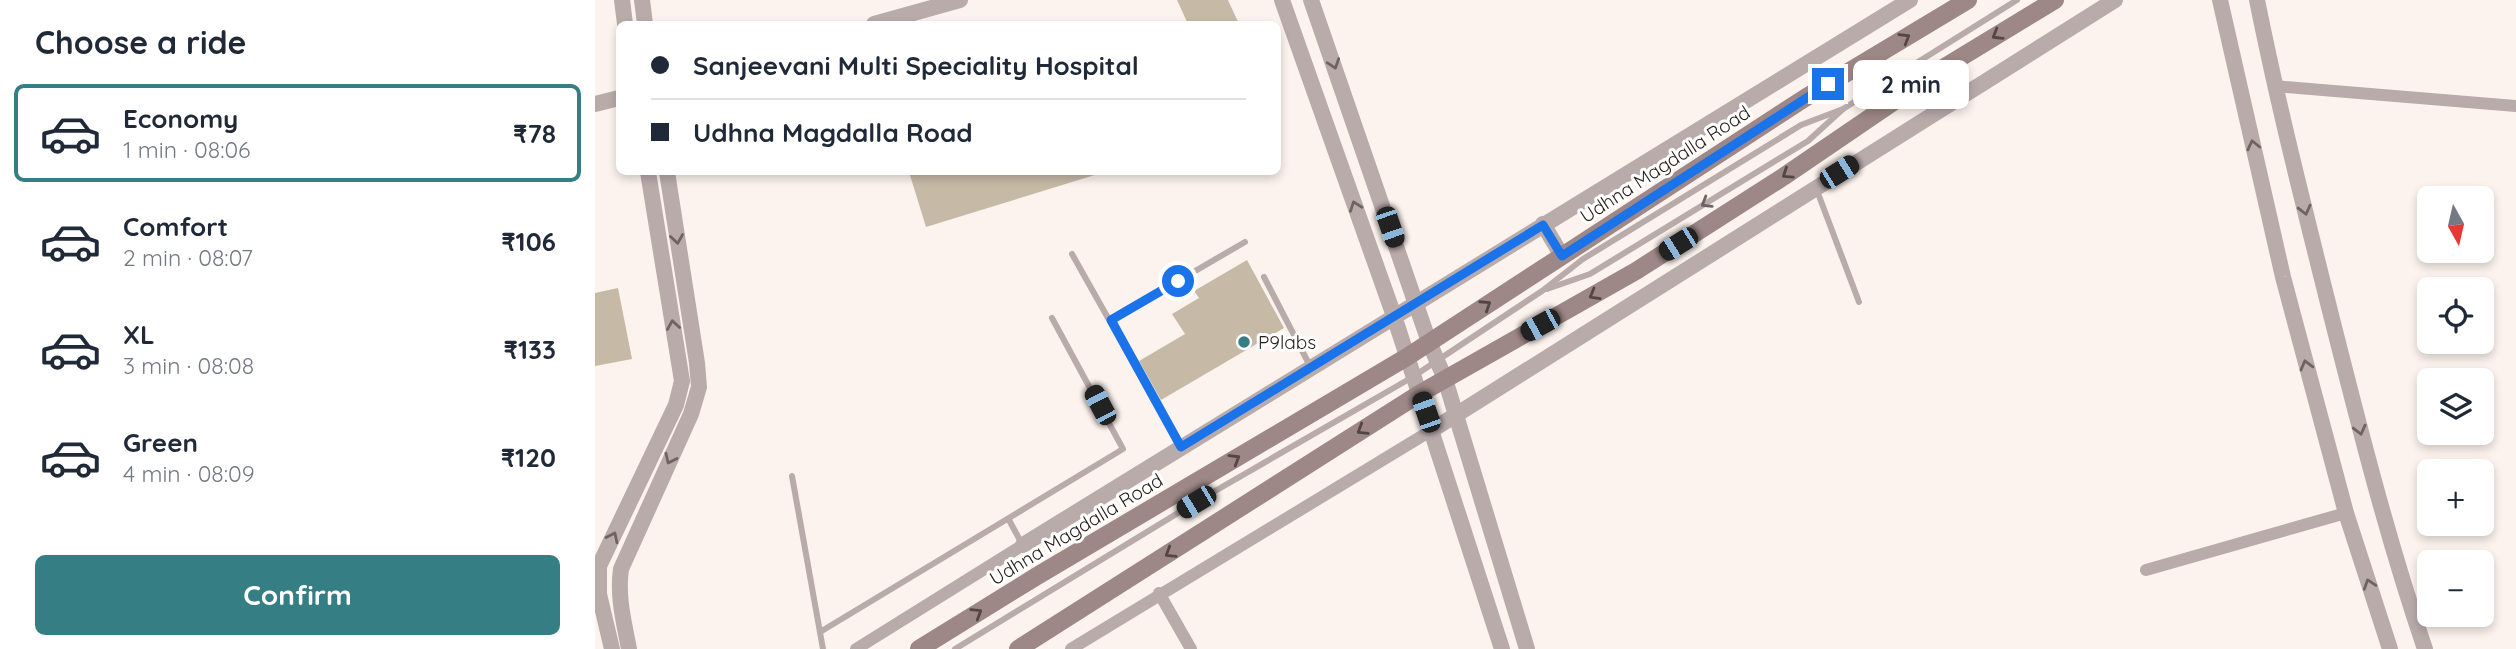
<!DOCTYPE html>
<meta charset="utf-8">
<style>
body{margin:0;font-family:Quicksand,sans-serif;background:#f6f6f7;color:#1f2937;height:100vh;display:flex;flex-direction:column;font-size:26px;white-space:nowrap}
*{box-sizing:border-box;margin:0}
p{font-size:23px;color:#747a83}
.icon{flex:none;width:38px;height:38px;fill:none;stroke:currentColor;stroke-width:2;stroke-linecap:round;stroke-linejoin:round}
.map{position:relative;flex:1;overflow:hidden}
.panel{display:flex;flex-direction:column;background:#fff;width:595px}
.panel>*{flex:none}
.guide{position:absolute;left:21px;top:21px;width:665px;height:154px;border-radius:10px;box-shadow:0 4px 10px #0003;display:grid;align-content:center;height:154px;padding:0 35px;background:#fff}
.needle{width:46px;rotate:172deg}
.buttons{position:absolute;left:1822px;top:186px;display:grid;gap:14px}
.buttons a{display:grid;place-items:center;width:77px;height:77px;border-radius:10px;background:#fff;box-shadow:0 4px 10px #0003;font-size:35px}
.end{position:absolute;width:32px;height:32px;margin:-16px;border:9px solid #1a73e8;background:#fff;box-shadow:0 0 0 4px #fff}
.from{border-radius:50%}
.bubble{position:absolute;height:49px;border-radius:10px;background:#fff;box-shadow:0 4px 10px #0003;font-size:23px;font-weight:800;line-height:49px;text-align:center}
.car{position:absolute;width:21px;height:42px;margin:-21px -10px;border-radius:9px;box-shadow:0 0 5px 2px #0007;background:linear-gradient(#222 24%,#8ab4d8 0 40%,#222 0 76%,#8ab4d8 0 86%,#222 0)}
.guide b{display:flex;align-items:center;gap:24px;height:66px;font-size:26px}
.guide b+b{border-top:2px solid #e0e1e3}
.guide i{width:18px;height:18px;background:#1f2937}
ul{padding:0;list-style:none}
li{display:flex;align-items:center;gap:21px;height:98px;margin:0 14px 10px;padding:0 21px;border:4px solid transparent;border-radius:10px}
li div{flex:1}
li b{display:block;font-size:26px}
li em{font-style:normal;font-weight:800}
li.selected{border-color:#357e84}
li>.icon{width:63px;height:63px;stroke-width:1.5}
h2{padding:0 35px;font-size:32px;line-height:84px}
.action{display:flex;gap:14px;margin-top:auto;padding:14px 35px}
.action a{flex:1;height:80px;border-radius:10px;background:#357e84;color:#fff;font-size:28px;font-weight:800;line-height:80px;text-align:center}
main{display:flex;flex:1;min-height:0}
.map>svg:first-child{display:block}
.building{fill:#c6baa7}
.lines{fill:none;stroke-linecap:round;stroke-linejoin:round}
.service{stroke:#baabab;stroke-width:6}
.minor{stroke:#baabab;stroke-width:12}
.tertiary{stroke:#baabab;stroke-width:16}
.secondary{stroke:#9d8787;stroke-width:18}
.oneway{stroke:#544644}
.oneway2{stroke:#6e6361}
.route{stroke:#1a73e8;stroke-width:9}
.poi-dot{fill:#357e84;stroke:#fff;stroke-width:2.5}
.labels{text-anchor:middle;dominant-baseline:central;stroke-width:6;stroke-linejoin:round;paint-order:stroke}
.street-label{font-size:19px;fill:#231b17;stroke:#fff}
.poi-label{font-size:19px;fill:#231b17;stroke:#fff;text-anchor:start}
</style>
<main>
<section class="panel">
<h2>Choose a ride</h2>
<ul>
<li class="selected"><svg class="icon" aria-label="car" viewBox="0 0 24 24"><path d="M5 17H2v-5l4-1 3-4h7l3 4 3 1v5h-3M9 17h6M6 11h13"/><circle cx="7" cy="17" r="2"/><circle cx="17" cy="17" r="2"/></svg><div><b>Economy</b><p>1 min · 08:06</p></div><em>₹78</em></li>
<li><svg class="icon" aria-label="car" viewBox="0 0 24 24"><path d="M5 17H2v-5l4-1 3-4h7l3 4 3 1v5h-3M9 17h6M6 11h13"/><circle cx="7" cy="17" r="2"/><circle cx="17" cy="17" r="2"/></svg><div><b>Comfort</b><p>2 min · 08:07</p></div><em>₹106</em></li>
<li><svg class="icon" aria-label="car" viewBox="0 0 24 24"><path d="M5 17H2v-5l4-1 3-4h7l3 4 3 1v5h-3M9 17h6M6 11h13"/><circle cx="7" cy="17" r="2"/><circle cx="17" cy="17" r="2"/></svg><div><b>XL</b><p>3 min · 08:08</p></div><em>₹133</em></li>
<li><svg class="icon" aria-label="car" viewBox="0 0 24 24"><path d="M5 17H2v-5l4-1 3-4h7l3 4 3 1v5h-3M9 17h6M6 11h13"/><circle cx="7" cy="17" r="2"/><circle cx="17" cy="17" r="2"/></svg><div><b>Green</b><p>4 min · 08:09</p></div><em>₹120</em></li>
</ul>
<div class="action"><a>Confirm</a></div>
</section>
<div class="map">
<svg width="1921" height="649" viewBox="0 0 1921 649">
<rect width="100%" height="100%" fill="#fcf3ee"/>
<g class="building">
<polygon points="582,0 633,0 644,24 593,24"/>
<polygon points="314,172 502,172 503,174 331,227"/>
<polygon points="652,260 689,328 566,400 544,361 590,334 577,314 604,298 599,291"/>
<polygon points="23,288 37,359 0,366 0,293"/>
</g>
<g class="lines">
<g class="service">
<polyline points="1221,188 1264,302"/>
<polyline points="477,254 585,446"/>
<polyline points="669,277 715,366"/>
<polyline points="952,289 995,274 1213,141 1248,109 1422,0"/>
<polyline points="516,320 650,242"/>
<polyline points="197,476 228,649"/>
<polyline points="414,520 427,544"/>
<polyline points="225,632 528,449 457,318"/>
<polyline points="360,649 601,502 816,378 947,291 988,259 1206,125 1248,109"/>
</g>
<g class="minor">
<polyline points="1679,86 1921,106"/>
<polyline points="1551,570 1751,513"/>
<polyline points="564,593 596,649"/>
<polyline points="261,649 428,545"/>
<polyline points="476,649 837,430"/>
</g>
<g class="tertiary">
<polyline points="27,0 30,24"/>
<polyline points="47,0 50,24"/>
<polyline points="687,0 799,316 907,649"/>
<polyline points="716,0 834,342 850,379 932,649"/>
<polyline points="1625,0 1688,277 1751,513 1795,649"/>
<path d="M1662 0C1683 105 1709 207 1735 311 1764 425 1792 538 1830 649"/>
<polyline points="279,24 365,0"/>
<polyline points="0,104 24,98"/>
<polyline points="948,224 967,256"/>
<polyline points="837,430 1520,0"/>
<polyline points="428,545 1315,0"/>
<polyline points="17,649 4,594 4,566 81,405 87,381 53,172"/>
<path d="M34 649C29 622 22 597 26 569L96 414 104 387 102 363 72 172"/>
</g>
<g class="secondary">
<polyline points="324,649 442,576 812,357 1210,98 1373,0"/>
<polyline points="423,649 824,394 1041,271 1188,177 1345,70 1460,0"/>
</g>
</g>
<defs><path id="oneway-chevron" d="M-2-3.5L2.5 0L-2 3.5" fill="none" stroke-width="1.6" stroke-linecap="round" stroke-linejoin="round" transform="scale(1.75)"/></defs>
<g class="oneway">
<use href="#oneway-chevron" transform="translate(1402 35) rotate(149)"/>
<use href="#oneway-chevron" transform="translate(1310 38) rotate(-31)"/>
<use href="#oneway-chevron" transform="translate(1192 174) rotate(146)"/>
<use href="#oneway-chevron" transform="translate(999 295) rotate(150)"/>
<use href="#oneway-chevron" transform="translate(891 305) rotate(-33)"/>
<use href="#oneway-chevron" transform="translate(767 430) rotate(148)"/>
<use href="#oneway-chevron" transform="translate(640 459) rotate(-31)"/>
<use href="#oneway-chevron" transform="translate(575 553) rotate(148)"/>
<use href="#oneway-chevron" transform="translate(382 613) rotate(-32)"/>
</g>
<g class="oneway2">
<use href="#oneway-chevron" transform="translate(739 64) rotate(71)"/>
<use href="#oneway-chevron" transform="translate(1658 145) rotate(-103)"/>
<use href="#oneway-chevron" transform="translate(1111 203) rotate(149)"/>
<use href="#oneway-chevron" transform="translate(760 206) rotate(-110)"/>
<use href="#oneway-chevron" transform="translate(1710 210) rotate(76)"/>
<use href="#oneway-chevron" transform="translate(82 239) rotate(81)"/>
<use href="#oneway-chevron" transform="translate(78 325) rotate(-99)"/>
<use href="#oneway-chevron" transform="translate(1711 365) rotate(-105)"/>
<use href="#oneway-chevron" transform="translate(1765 430) rotate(76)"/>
<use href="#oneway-chevron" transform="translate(75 459) rotate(115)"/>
<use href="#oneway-chevron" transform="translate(18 537) rotate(-64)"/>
<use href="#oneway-chevron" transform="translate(1774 584) rotate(-108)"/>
</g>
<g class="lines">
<polyline class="route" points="583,281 516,320 586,447 948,225 967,256 1233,84"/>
</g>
<circle class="poi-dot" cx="649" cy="342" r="7"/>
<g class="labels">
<g class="street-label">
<text transform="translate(1070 164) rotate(-33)">Udhna Magdalla Road</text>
<text transform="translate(481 529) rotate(-31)">Udhna Magdalla Road</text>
</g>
<g class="poi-label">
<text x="663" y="342">P9labs</text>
</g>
</g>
</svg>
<div class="buttons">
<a><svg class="needle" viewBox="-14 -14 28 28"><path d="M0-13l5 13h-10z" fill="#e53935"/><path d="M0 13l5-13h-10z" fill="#747a83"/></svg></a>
<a><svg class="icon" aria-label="locate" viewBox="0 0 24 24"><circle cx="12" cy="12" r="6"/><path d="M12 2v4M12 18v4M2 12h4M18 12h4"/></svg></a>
<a><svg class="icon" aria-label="layers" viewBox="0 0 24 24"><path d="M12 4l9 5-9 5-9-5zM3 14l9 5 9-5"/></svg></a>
<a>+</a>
<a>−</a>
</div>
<i class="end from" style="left:583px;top:281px"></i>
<i class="end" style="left:1233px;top:84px"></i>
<div class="bubble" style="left:1258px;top:60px;width:116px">2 min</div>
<i class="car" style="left:1244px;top:172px;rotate:58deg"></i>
<i class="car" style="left:795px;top:227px;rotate:161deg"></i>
<i class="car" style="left:1083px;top:244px;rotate:238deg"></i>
<i class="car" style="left:945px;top:325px;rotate:241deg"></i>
<i class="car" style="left:505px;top:405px;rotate:332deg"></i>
<i class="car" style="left:831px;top:412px;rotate:341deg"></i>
<i class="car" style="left:601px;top:502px;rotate:239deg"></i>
<div class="guide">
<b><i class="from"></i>Sanjeevani Multi Speciality Hospital</b>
<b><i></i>Udhna Magdalla Road</b>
</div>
</div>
</main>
